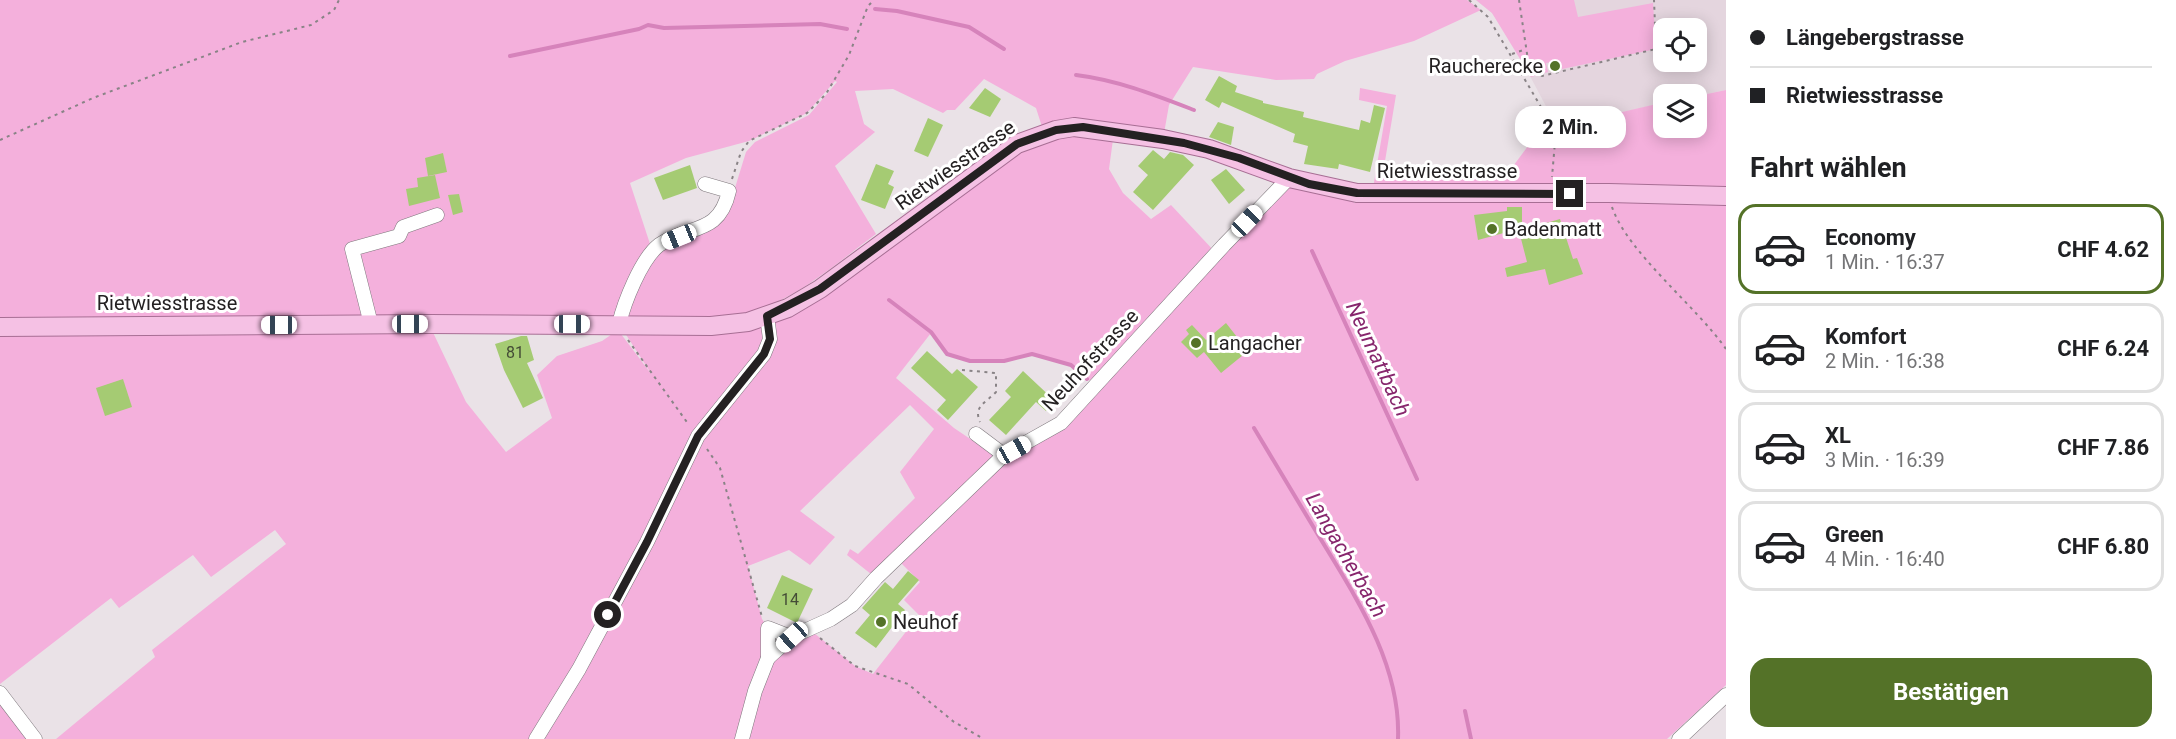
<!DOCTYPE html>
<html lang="de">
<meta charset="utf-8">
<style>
body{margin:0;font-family:Roboto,sans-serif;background:#f6f6f6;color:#202124;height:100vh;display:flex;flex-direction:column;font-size:22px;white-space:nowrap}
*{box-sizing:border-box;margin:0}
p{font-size:20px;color:#757577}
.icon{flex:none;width:33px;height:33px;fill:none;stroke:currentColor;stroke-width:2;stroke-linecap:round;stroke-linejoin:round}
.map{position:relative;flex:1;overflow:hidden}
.side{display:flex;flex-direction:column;background:#fff;width:450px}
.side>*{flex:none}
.hud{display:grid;align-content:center;height:132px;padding:0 24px;background:#fff}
.fabs{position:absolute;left:1653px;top:18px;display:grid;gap:12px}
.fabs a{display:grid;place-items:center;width:54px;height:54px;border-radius:12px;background:#fff;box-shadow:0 3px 15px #0003;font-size:30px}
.end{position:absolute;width:27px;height:27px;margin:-14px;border:8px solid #242122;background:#fff;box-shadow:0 0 0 3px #fff}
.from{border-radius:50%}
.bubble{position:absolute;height:42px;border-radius:18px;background:#fff;box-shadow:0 3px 15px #0003;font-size:20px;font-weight:700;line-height:42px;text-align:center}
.car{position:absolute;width:18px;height:36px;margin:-18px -9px;border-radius:8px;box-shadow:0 0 4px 2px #0007;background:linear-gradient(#fff 24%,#345 0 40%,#fff 0 76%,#345 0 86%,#fff 0)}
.hud b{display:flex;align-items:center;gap:21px;height:57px;font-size:22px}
.hud b+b{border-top:2px solid #e0e0e0}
.hud i{width:15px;height:15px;background:#202124}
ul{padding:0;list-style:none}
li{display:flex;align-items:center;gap:18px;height:90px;margin:0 12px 9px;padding:0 12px;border:3px solid #e0e0e0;border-radius:18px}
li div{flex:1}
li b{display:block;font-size:22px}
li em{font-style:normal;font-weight:700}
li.current{border-color:#547228}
li>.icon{width:54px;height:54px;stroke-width:1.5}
h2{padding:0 24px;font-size:27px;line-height:72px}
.action{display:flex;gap:12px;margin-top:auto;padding:12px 24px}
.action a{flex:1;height:69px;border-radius:18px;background:#547228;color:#fff;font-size:24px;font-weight:700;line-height:69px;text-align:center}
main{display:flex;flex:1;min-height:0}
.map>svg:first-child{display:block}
.built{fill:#e4d5de;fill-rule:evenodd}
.green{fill:#f4b0dc;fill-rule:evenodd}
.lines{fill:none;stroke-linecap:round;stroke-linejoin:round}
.stream{stroke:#d683bb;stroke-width:4}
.building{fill:#a5cb73}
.minor-casing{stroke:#7f787d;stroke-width:15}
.major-casing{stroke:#a76e94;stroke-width:20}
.path{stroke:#898386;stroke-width:2;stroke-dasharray:3 4.5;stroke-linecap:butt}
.minor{stroke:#fff;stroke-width:14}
.major{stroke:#f5c1e4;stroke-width:18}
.route{stroke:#242122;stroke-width:8}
.poi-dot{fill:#547228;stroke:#fff;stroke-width:2}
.labels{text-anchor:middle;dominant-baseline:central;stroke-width:6;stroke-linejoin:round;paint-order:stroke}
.number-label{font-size:16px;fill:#444c36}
.poi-label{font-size:20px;fill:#242122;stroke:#fff;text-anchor:start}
.street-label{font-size:20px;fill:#242122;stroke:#fff}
.water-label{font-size:21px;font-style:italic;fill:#87266d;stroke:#fff}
</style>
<main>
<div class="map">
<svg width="1726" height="739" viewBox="0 0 1726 739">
<rect width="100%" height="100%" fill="#eae2e7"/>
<path class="built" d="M1476 0H1726V90L1697 96 1664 94 1663 103 1557 127 1513 44 1492 13ZM1664 28H1696V62H1664Z"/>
<g class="green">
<path d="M0 0H1467L1481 10 1414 41 1345 61 1317 74 1314 79 1276 80 1193 67 1169 105 1163 139 1114 132 1109 169 1123 193 1151 219 1171 205 1216 253 1289 178 1357 193 1354 203 1430 202 1372 194 1387 106 1359 100 1360 88 1396 95 1383 173 1474 176 1508 173 1531 142 1557 127 1661 103H1663L1664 128H1696L1697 96 1726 90V685L1667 739H56L155 657 152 650 286 544 275 530 211 577 193 555 119 608 111 598 0 684V327L429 324 466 402 506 452 552 418 537 375 557 356 602 341 618 330 652 375 623 330 760 325 769 338 767 316 1044 133 1036 108 984 79 955 110H947L943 113 893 89 855 91 864 124 875 132 835 166 876 234C834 265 791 305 738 315 705 320 669 317 636 317L629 316 626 310 656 252 727 214 746 152 755 142 809 115 837 82 835 81 807 113 749 141 686 158 630 183 651 247 613 319 0 321ZM931 333 947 354 970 361H1004L1032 354 1071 365 1095 385 1061 423 1000 459 954 428 896 378ZM910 405 934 429 900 472 915 498 858 554 850 549 847 555 876 578 896 558 920 582 904 600 919 615 873 674 855 666 809 629 769 658 768 628 762 619 748 566 789 550 810 565 835 537 800 511Z"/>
<polygon points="1476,0 1574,0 1578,17 1653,3 1656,49 1562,69 1560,61 1546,63 1548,72 1531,77 1492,13"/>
<polygon points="0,693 35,739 0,739"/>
</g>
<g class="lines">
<g class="stream">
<polyline points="875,9 897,11 969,27 1004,49"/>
<polyline points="510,56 639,29 648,25 664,28 820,24 847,29"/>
<path d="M1076 75C1117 80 1155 95 1194 110"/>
<polyline points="1312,251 1417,479"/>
<polyline points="889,300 931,332 947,354 970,361 1004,361 1032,354 1071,365 1087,379"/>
<path d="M1254 428C1276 464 1298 501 1320 538 1357 599 1401 665 1398 739"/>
<polyline points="1465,711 1471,739"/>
</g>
</g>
<g class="building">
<polygon points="1219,76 1237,86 1235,92 1263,101 1263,103 1304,112 1303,117 1359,130 1361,120 1370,123 1374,105 1385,108 1370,172 1339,164 1338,169 1304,164 1308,146 1293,142 1295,134 1222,102 1219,108 1205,100"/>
<polygon points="985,88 1001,99 990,117 969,108"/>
<polygon points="928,118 943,125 928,157 914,151"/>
<polygon points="1218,122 1234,127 1231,145 1209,137"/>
<polygon points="1153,150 1164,159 1170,152 1183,155 1194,165 1153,210 1133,192 1148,175 1138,166"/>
<polygon points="443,153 447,172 428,176 425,158"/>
<polygon points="876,164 894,171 888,184 894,187 885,209 861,200"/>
<polygon points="690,165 697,188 663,200 654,178"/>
<polygon points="1226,169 1245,190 1229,204 1211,180"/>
<polygon points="435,175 440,198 409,206 406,189 418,187 417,178"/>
<polygon points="459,194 463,212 453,215 448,195"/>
<polygon points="1507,207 1522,207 1522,228 1478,240 1474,215 1507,211"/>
<polygon points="1560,219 1573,259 1577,258 1583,274 1549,285 1545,269 1507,277 1505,268 1527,262 1519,231"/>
<polygon points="1226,323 1248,351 1221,373 1204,352 1197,358 1181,342 1189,334 1186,330 1192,325 1206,340"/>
<polygon points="521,336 527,336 534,360 527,363 543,398 523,408 504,370 495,344"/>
<polygon points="927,351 952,374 957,369 978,387 948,420 937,410 946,400 911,368"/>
<polygon points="1023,371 1055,401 1046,411 1036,402 1006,435 989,420 1011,397 1005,391"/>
<polygon points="123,379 132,407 105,416 96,388"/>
<polygon points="908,571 919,580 898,604 905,610 876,648 855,633 870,615 862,608 885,582 893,589"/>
<polygon points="782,575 813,589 797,623 767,608"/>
</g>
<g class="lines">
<defs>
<g id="minor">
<polyline points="371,324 352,249 399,236 403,227 437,215"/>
<path d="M619 324C624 303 641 259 659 245 689 224 719 236 729 191L705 184"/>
<polyline points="976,434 1004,455"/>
<polyline points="768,658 791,637"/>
<polyline points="0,693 35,739"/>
<polyline points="536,739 579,669 647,542 698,436 764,354 770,339 767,316"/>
<polyline points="742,739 755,691 768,658 768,628 791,637 831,619 852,605 876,578 1004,455 1061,423 1224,245 1289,178"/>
<polyline points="1679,739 1726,695"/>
</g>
<polyline id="major" points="0,327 429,324 711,326 748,322 788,308 820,289 1017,144 1056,130 1074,127 1163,139 1209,149 1289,178 1357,193 1609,193 1726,196"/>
</defs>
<use href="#minor" class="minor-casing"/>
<use href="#major" class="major-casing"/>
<g class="path">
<polyline points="1469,0 1488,17 1551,124 1555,142 1552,177"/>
<polyline points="1519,0 1529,67 1542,76 1656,49 1654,0"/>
<polyline points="1512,54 1526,49"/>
<polyline points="0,140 93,98 242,42 311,25 334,10 339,0"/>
<polyline points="732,179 741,152 749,141 807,113 826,94 849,55 868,6 874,0"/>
<path d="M1612 207C1627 252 1697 307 1726 349"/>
<polyline points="628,340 689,425"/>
<path d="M962 370 996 373V392C986 403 973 406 980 422"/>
<polyline points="707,449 720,468 762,617"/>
<polyline points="820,638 855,666 908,684 954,722 984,739"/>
</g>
<use href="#minor" class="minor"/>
<use href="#major" class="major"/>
</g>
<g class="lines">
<polyline class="route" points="608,615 647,542 698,436 764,354 770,339 767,316 820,289 1017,144 1056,130 1083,127 1184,143 1239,158 1309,184 1357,193 1570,194"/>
</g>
<g class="poi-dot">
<circle cx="1555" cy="66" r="6"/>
<circle cx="1492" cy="229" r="6"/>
<circle cx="1196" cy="343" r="6"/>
<circle cx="881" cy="622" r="6"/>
</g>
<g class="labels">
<g class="number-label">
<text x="515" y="352">81</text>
<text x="790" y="599">14</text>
</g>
<g class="poi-label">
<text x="1543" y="66" text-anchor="end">Raucherecke</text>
<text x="1504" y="229">Badenmatt</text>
<text x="1208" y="343">Langacher</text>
<text x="893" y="622">Neuhof</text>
</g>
<g class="street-label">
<text transform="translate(955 165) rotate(-35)">Rietwiesstrasse</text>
<text x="1447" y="171">Rietwiesstrasse</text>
<text x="167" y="303">Rietwiesstrasse</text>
<text transform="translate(1090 360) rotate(-47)">Neuhofstrasse</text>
</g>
<g class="water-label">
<text transform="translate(1378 359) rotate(65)">Neumattbach</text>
<text transform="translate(1346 555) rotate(60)">Langacherbach</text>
</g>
</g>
</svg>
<div class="fabs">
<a><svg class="icon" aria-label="locate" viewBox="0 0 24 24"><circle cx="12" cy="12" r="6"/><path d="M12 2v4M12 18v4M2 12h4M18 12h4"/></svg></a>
<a><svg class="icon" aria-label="layers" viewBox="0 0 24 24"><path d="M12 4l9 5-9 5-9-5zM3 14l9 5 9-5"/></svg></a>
</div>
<i class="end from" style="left:608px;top:615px"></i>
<i class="end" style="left:1570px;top:194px"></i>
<div class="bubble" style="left:1515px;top:106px;width:111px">2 Min.</div>
<i class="car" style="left:1247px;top:221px;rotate:44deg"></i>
<i class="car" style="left:679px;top:237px;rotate:248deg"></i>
<i class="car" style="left:410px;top:324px;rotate:90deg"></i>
<i class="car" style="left:572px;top:324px;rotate:90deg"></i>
<i class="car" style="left:279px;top:325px;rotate:270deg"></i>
<i class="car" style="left:1014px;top:450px;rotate:61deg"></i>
<i class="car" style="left:792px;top:637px;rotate:228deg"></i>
</div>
<section class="side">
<div class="hud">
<b><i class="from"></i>Längebergstrasse</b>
<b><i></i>Rietwiesstrasse</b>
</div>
<h2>Fahrt wählen</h2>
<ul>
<li class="current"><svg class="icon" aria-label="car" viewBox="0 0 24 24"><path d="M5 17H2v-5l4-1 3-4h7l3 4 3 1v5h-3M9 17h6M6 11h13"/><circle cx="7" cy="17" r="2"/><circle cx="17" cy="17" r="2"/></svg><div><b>Economy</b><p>1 Min. · 16:37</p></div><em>CHF 4.62</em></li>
<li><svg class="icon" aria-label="car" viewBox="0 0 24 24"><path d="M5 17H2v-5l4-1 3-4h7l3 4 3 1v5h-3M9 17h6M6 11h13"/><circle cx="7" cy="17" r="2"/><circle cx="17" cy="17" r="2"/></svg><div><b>Komfort</b><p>2 Min. · 16:38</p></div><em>CHF 6.24</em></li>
<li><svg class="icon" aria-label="car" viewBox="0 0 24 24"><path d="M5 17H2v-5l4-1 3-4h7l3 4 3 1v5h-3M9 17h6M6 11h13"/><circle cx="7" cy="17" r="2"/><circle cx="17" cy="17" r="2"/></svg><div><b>XL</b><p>3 Min. · 16:39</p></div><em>CHF 7.86</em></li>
<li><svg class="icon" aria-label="car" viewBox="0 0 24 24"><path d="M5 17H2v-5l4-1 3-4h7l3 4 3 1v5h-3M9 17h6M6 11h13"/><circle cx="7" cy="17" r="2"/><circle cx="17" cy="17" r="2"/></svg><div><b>Green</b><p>4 Min. · 16:40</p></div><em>CHF 6.80</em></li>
</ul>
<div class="action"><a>Bestätigen</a></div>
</section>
</main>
